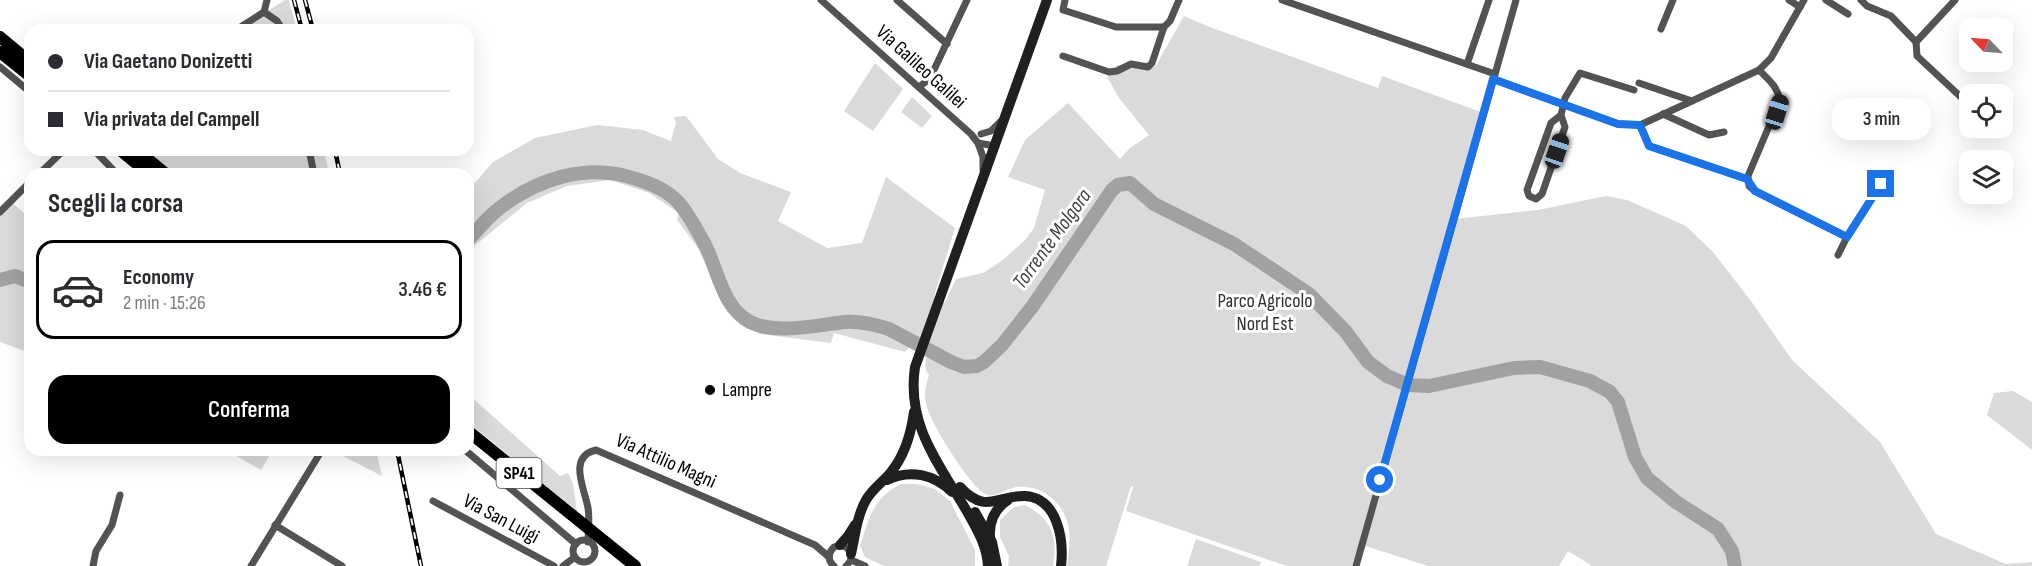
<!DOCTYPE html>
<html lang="it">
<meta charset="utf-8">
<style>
body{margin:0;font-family:"Sofia Sans Condensed",sans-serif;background:#f2f2f3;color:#2b2b33;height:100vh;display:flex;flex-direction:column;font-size:22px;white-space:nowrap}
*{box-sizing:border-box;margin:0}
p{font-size:20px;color:#7c7c81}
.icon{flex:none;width:33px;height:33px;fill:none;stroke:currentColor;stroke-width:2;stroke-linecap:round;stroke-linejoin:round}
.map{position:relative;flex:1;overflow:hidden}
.sheet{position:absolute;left:24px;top:168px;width:450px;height:288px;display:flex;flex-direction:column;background:#fff;border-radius:18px;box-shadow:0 6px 24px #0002}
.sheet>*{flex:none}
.banner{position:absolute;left:24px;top:24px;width:450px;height:132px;border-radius:18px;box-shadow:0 6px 24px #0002;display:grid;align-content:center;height:132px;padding:0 24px;background:#fff}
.needle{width:39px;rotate:295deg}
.fabs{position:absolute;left:1959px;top:18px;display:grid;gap:12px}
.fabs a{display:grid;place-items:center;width:54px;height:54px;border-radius:12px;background:#fff;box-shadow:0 6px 24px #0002;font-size:30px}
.end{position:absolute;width:27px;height:27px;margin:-14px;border:8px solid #1a73e8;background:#fff;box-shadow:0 0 0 3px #fff}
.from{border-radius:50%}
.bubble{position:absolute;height:42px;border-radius:18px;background:#fff;box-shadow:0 6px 24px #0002;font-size:20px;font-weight:600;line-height:42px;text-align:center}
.car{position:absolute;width:18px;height:36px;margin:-18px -9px;border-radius:8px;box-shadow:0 0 4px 2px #0007;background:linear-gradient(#222 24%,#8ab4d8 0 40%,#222 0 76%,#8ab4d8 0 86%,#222 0)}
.banner b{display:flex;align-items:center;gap:21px;height:57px;font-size:22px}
.banner b+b{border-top:2px solid #e1e1e2}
.banner i{width:15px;height:15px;background:#2b2b33}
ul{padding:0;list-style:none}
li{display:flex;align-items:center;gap:18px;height:99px;margin:0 12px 9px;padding:0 12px;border:3px solid transparent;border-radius:18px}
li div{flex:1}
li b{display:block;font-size:22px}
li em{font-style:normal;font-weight:600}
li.active{border-color:#000}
li>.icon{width:54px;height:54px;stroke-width:1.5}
h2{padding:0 24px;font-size:27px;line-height:72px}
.cta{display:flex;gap:12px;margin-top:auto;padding:12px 24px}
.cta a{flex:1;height:69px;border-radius:18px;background:#000;color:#fff;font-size:24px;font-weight:600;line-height:69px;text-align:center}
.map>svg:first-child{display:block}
.green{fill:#dadada}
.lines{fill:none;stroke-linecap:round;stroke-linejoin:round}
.river{stroke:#a1a1a1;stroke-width:14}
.street{stroke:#535353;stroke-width:7}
.secondary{stroke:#202020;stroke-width:10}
.primary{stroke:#000;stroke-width:12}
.rail-casing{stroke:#000;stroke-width:4.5}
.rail{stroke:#fff;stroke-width:2;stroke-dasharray:7;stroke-linecap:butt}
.route{stroke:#1a73e8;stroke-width:8}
.poi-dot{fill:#000;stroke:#fff;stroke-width:2}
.labels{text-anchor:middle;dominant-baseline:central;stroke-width:6;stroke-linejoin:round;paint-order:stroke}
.shield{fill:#fff;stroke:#4c4c4c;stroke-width:1.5}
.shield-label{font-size:18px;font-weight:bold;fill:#000}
.street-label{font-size:20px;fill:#000;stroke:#fff}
.park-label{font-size:20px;fill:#313131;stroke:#fff}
.poi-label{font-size:20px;fill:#000;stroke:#fff;text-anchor:start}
.water-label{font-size:21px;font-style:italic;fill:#424242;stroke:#fff}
</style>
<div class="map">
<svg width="2032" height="566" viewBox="0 0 2032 566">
<rect width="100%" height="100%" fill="#fff"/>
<g class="green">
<polygon points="285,0 289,0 297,30 236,30"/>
<path d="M1184 16 1207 26 1378 88 1382 76 1481 112 1455 219 1538 210 1606 196 1627 200 1686 226 1713 252 1751 301 1792 360 1880 442 1936 534 2006 564 2032 562V566H1592L1568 551 1559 566H1428L1359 544 1352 566H1287L1126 511 1133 487 1131 486 1106 566H1067C1068 555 1071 541 1069 530 1066 505 1044 485 1018 487 1009 487 997 497 988 495 973 492 933 426 928 410 923 397 925 388 929 375 924 369 925 359 928 352L914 342 905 352 834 333 831 343 760 334 728 312 698 248 677 220 679 213 649 193 610 180 567 186 527 203 468 251V191L493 162 535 138 597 125 643 130 673 142 671 140 676 123 674 117 686 116 718 159 740 173 791 192 778 221 827 248 862 243 886 177 955 228 934 296 945 302 956 279 983 273 1003 260 1025 240 1034 228 1045 190 1008 177 1025 140 1068 103 1120 159 1130 148 1149 135 1119 98 1107 77 1117 65 1155 67Z"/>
<polygon points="875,63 903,89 873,131 844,111"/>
<polygon points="912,97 932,116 922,128 901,112"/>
<polygon points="140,150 324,150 329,174 169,174"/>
<polygon points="10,201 30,218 30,353 0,342 0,208"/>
<polygon points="2013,391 2032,402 2032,450 1987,415 1994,393"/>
<polygon points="468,394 560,476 568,473 573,484 577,511 468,422"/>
<polygon points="226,450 273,450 261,470"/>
<polygon points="331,450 376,450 382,476"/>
<path d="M901 484H917L935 489 950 501 975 550V566H884L865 557 860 546C869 518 873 498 901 484Z"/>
<path d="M1025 505C1052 519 1058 537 1053 566H1008L1009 556 1000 537V520L1014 507Z"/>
<polygon points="1196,539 1261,562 1260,566 1187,566"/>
</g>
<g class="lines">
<g class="river">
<path d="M468 240C477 231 486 219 496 211 535 179 587 162 636 179 652 184 667 190 679 203 688 214 696 228 703 241 718 267 721 307 750 322 776 335 817 325 845 322 859 321 876 325 889 329L951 362 964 367 977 366 984 362 1002 345 1032 307 1112 190 1118 185 1130 183 1154 204 1234 244 1309 294 1346 332 1368 362 1387 376 1408 385 1429 386 1514 368 1540 367 1590 381 1610 392 1618 402 1635 457 1647 478 1676 502 1718 529 1732 551 1735 566"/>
<polyline points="0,280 15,276 30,282"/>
</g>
<g class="street">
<polyline points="821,0 971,134 978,143 995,146"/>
<polyline points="897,0 947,44"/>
<polyline points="1065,0 1063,10 1116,27 1164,27"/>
<polyline points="1282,0 1495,74"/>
<polyline points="1789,0 1800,7"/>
<polyline points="1826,0 1848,14"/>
<polyline points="1861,0 1867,6 1891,16 1916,42 1917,56 1963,99"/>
<polyline points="264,12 277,21 283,30"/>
<polyline points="264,12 267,0"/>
<polyline points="1661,29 1673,0"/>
<polyline points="236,30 264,12"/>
<polyline points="1916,42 1955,0"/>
<polyline points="1063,56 1109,72 1117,71 1131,64 1148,67 1152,63 1164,27 1170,21 1179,0"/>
<polyline points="1467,64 1489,0"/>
<polyline points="0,67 30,92"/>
<path d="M1759 70C1769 80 1777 86 1780 100L1748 176 1749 186 1755 191 1847 237"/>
<polyline points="1493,79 1618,124 1640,125 1759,70 1771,58 1804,0"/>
<polyline points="1639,83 1692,101"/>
<polyline points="919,87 928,80 932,74 967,0"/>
<polyline points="1663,114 1709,135 1724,132"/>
<polyline points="1561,115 1551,123 1527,190 1529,196 1536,199 1542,194 1565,127 1561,115 1565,98 1580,73 1634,90"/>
<polyline points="1640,125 1649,146 1747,179"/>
<polyline points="981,134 991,131 1000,122"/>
<polyline points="978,143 983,157 983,170"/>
<polyline points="94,150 117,174"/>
<polyline points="309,150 314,174"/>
<polyline points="39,174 64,150"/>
<polyline points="0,212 30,182"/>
<polyline points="1838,255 1847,237 1881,184"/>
<polyline points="465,450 576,544"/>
<polyline points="433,501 554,566"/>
<polyline points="275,525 342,566"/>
<circle cx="584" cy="551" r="11"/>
<path d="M588 542C588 531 590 519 588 508 585 489 567 457 596 450L815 545 829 557"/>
<polyline points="851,560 865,566"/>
<polyline points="93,566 96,551 112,525 120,495"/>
<polyline points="251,566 322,450"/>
<polyline points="563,566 575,557"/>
<path d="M834 566C827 560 828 553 834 547 848 542 857 556 846 566"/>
<polyline points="1356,566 1516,0"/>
</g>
<g class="secondary">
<path d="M887 480C910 469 934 474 952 492"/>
<path d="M960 487C986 515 997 495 1025 496 1058 498 1064 540 1061 566"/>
<polyline points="975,512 992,542 997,566"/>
<path d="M990 537C989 521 994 509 1008 500"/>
<polyline points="840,545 848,536 855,525"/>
<path d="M851 554C855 536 857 516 866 500 872 489 883 482 891 472 905 455 911 434 914 412"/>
<path d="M988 566C987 547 978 531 969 515 941 466 906 427 915 367L1047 0"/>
</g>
<g class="primary">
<polyline points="0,37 30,62"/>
<polyline points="0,52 30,76"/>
<polyline points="120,150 149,174"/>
<polyline points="137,150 166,174"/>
<polyline points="468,431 635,566"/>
</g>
<defs>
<g id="rail">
<polyline points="294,0 302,30"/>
<polyline points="305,0 313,30"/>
<polyline points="335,150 340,174"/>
<polyline points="397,450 421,566"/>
</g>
</defs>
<use href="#rail" class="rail-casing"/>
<use href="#rail" class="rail"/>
</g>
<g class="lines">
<polyline class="route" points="1380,480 1493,79 1618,124 1640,125 1649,146 1747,179 1755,191 1847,237 1881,184"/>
</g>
<circle class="poi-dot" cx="710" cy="390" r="6"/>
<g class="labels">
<rect class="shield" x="496.5" y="458" width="45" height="30" rx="4.5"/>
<g class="shield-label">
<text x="519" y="473">SP41</text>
</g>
<g class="street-label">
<text transform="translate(921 67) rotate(42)">Via Galileo Galilei</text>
<text transform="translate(666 461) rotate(24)">Via Attilio Magni</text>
<text transform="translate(501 519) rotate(28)">Via San Luigi</text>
</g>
<g class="park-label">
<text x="1265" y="301">Parco Agricolo<tspan x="1265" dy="23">Nord Est</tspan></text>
</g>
<g class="poi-label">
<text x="722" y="390">Lampre</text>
</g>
<g class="water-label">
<text transform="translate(1052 239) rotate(-54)">Torrente Molgora</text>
</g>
</g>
</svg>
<div class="fabs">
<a><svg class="needle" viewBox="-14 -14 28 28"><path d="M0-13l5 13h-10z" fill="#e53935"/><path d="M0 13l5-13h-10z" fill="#7c7c81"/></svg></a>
<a><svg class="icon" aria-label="locate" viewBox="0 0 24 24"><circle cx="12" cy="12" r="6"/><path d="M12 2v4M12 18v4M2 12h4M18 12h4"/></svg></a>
<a><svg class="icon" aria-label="layers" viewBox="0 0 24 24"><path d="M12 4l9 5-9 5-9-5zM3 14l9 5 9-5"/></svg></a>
</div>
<i class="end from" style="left:1380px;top:480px"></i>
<i class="end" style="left:1881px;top:184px"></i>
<div class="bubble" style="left:1832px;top:98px;width:99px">3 min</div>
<i class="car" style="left:1777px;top:112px;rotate:17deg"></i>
<i class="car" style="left:1557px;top:151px;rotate:19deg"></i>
<div class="banner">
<b><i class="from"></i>Via Gaetano Donizetti</b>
<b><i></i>Via privata del Campell</b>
</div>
<section class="sheet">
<h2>Scegli la corsa</h2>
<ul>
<li class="active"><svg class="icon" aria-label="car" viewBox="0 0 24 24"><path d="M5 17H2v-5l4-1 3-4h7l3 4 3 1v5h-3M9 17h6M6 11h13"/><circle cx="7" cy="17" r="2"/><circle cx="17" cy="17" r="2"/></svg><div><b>Economy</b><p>2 min · 15:26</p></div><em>3.46 €</em></li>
</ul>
<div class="cta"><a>Conferma</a></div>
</section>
</div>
